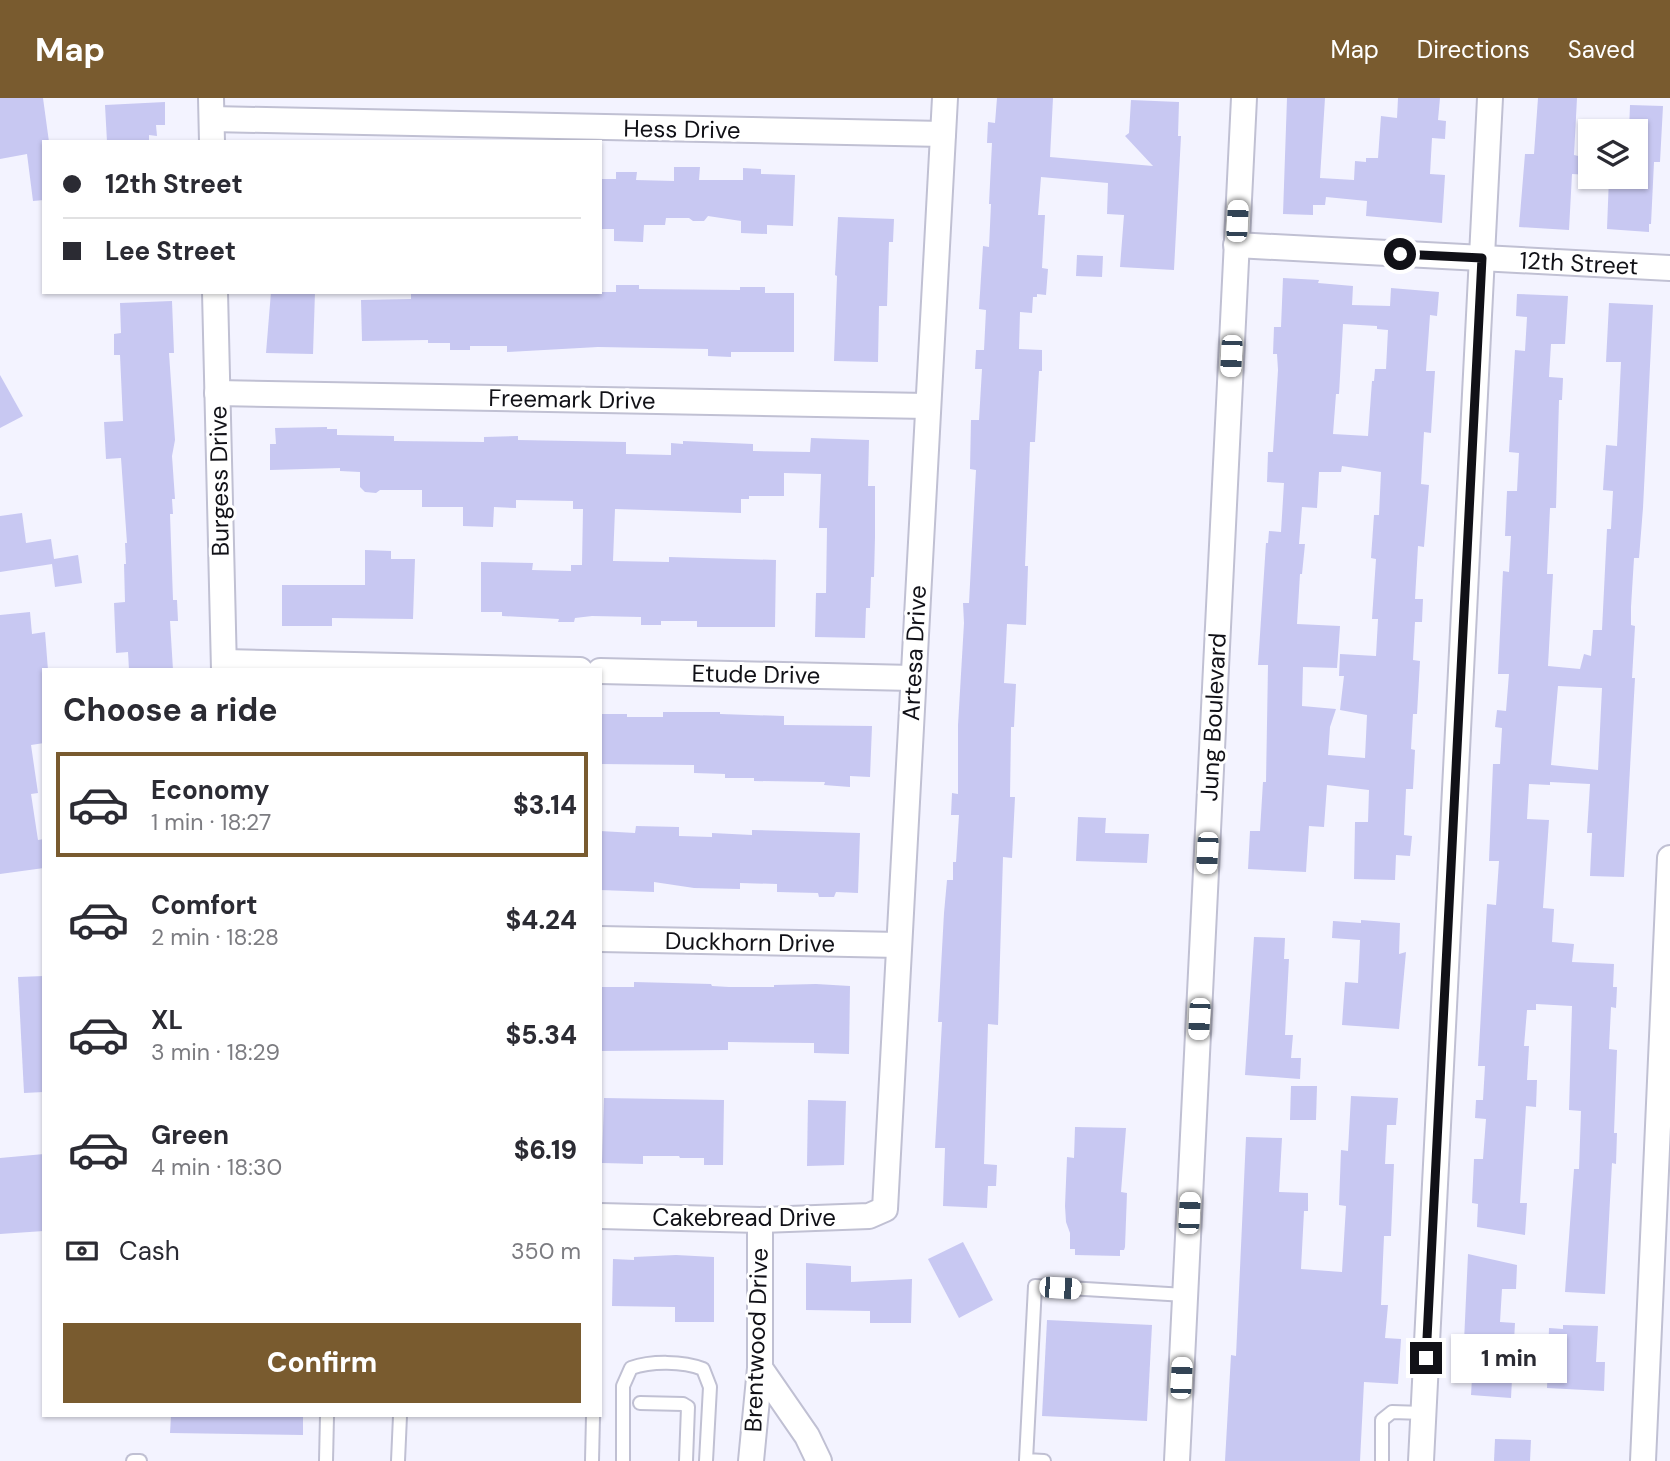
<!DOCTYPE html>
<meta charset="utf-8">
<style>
body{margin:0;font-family:"DM Sans",sans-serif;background:#f2f2f3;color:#2b2b33;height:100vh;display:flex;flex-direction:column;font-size:26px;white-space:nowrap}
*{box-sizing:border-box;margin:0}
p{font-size:23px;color:#7c7c81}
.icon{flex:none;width:38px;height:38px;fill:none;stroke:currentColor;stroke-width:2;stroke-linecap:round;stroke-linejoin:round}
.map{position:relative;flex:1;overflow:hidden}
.side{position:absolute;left:42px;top:570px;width:560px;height:749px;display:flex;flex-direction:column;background:#fff;border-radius:0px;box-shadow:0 2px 5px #0004}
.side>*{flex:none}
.hud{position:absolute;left:42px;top:42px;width:560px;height:154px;border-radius:0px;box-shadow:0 2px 5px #0004;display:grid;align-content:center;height:154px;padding:0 21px;background:#fff}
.tools{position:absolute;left:1578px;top:21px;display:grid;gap:14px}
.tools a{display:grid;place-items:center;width:70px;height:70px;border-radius:0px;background:#fff;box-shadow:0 2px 5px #0004;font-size:35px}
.end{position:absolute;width:32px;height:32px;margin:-16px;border:9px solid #111117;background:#fff;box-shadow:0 0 0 4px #fff}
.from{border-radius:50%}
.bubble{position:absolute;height:49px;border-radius:0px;background:#fff;box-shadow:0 2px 5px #0004;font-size:23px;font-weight:800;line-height:49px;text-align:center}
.car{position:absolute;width:21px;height:42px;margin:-21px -10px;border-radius:9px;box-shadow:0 0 5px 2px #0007;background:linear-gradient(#fff 24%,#345 0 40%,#fff 0 76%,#345 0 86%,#fff 0)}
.hud b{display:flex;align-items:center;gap:24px;height:66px;font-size:26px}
.hud b+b{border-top:2px solid #e1e1e2}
.hud i{width:18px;height:18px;background:#2b2b33}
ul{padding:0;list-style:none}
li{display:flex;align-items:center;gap:21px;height:105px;margin:0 14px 10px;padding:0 7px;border:4px solid transparent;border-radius:0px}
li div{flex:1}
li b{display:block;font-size:26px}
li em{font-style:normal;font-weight:800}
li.active{border-color:#795b2f}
li>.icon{width:63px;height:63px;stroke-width:1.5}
h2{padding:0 21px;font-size:32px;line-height:84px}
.pay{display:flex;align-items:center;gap:18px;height:77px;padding:0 21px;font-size:26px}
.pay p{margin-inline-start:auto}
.button{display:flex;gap:14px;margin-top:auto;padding:14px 21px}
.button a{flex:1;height:80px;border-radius:0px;background:#795b2f;color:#fff;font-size:28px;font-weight:800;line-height:80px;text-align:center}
header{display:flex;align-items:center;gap:42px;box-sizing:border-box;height:98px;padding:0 35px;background:#795b2f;color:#fff}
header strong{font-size:33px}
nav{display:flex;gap:38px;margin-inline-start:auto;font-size:24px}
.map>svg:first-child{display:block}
.building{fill:#c8c8f2;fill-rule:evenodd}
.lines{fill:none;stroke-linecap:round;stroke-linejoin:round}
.lane-casing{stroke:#c0c0d3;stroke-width:16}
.street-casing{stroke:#c0c0d3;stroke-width:28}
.lane{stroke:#fff;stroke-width:12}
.street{stroke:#fff;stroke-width:24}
.route{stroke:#111117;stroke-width:9}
.labels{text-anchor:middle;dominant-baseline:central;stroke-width:6;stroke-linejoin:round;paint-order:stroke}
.street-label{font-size:24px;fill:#111117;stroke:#fff}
</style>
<header>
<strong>Map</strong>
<nav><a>Map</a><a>Directions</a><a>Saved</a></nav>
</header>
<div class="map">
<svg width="1670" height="1363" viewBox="0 0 1670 1363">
<rect width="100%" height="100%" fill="#f3f3ff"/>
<g class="building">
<polygon points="0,0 43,0 49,44 44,44 44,102 33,103 27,56 0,61"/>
<polygon points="997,0 1053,0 1050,59 1153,68 1125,38 1129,35 1131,2 1179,4 1178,38 1181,38 1174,172 1120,169 1124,117 1107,116 1108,85 1041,79 1038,117 1045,117 1042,170 1048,171 1046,197 1037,196 1037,199 1033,199 1032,215 1020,214 1019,251 1042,252 1042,273 1039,273 1035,344 1030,344 1025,468 1028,468 1026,527 1007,526 1004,585 1016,586 1014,629 1011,629 1010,699 1015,699 1012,760 1003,759 998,927 988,926 984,1066 997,1067 996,1088 988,1088 987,1110 943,1108 945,1050 935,1050 942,924 938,924 944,815 947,782 953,782 953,764 956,764 959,717 951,717 952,695 958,696 958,627 964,525 963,505 969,505 976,372 970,371 971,322 979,322 982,271 975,271 976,252 984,252 986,212 979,211 983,148 989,149 991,106 989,106 992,45 987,45 988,24 995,25"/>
<polygon points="1287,0 1325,0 1320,80 1354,82 1355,63 1366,64 1366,60 1378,60 1381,18 1397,20 1398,0 1440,0 1438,22 1446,23 1445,41 1432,40 1430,76 1445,77 1442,125 1366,118 1367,103 1326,99 1325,107 1313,107 1313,117 1283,116"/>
<polygon points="1538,0 1577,0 1574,57 1591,61 1591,77 1572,76 1569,132 1519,129 1525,56 1534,56"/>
<polygon points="165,4 165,27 156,27 157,38 149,37 149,44 107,44 105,7"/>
<polygon points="1630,7 1663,8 1660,64 1654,64 1651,126 1649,126 1649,134 1607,131 1609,79 1636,79 1636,33 1629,33"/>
<polygon points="674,69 700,69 699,82 743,82 743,70 761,71 761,76 795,77 793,128 767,127 767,136 741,135 741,123 708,118 704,123 693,123 689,120 666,120 665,127 644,127 643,144 614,143 614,131 600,131 600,81 616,81 616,74 637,74 636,82 674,83"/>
<polygon points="838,119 894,121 893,144 889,144 887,208 879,208 878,264 834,263 837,178 835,177"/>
<polygon points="1077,157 1103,158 1102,179 1076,178"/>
<path d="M1283 180 1319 182 1318 185 1353 188 1352 207 1390 208 1391 190 1439 194 1437 218 1430 217 1426 273H1435L1431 335 1424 334 1421 386 1429 387 1424 449 1418 448 1415 501H1423L1422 524H1415L1413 562 1420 563 1417 616H1413L1411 651 1415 652 1413 691H1406L1404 737 1412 738 1410 758 1396 757 1395 782 1354 781 1355 724H1368L1369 692 1327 687 1324 729 1309 728 1306 774 1248 771 1250 733H1260L1263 684H1266L1268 567H1258L1266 445H1268L1269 433 1281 434 1284 385 1267 384 1268 354H1273L1278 272 1277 256H1273L1274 229H1281ZM1343 226 1377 228V231L1388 232 1386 271H1375L1374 283H1372L1368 338 1333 336 1336 296H1339ZM1342 368 1381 374 1379 417H1374L1371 460 1376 461 1372 521H1378L1376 558 1340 556 1339 578H1344L1340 612 1367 617 1365 660 1328 657 1330 629 1336 611 1302 608 1303 569 1337 570 1340 528 1297 526 1300 476H1302L1305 446H1299L1302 409 1317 410 1319 374H1341Z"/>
<polygon points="616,187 639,187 639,191 740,192 740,189 765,189 765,195 794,195 794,254 731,254 731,259 708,258 708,251 598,249 507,254 507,248 470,248 470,252 450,252 450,245 428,245 428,242 362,243 361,202 411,201 411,194 616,194"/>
<polygon points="271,194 315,194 313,256 266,255"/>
<path d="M1517 196 1568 198 1565 246H1551L1549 279 1563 280 1562 302H1559L1556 410H1550L1547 476H1553L1548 568 1580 571 1584 556 1591 558 1593 532H1602L1607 431H1611L1613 393 1603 392 1606 347 1617 348 1621 264H1606L1609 205 1653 207 1643 410 1639 460H1634L1631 509V527L1635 528 1632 580H1635L1624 779 1590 778 1592 735H1587L1590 686 1550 684V687L1529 686 1527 721 1549 722 1543 810 1554 811 1552 844 1574 846 1572 864 1614 866 1613 889H1617L1616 910 1611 909 1609 951 1617 952 1614 1035H1617L1616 1066 1612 1065 1605 1196 1565 1194 1574 1071H1579L1581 1013 1569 1012 1572 908 1536 906V912H1527L1524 948H1529L1527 982H1537L1536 1009 1526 1008 1520 1105H1527L1525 1137 1477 1129 1478 1106 1472 1105 1474 1061H1483L1486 1021 1475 1020 1476 1002H1483L1485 968H1478L1487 806 1496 807 1499 763H1489L1493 666H1500L1502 630 1495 629 1497 612 1506 613 1509 576H1498L1503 473 1509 474 1511 438H1505L1507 393H1517L1519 355 1509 354 1515 252 1525 253 1527 219 1516 218ZM1558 588 1602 590 1598 672 1551 667Z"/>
<polygon points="172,203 174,255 169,255 175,342 172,358 175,401 172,401 173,416 170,416 173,502 177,502 178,523 170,523 173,572 129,572 128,554 116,555 114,505 125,504 124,466 126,466 125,445 127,445 121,360 106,361 104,324 123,323 120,257 114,257 114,236 121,235 120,205"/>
<polygon points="0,277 23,318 0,330"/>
<polygon points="327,329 327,331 337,331 337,337 394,338 394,343 484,344 484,339 518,338 518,342 626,344 626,356 671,357 671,345 683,346 683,343 753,346 753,353 810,354 811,340 869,342 868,388 875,388 875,439 874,479 871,479 870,510 866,510 865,540 815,539 816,495 826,495 827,430 819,430 821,376 784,375 784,398 749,398 749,401 741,401 741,415 615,411 613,463 669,464 669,459 776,462 775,529 697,529 697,523 661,523 661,527 641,527 641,519 592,518 575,520 574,524 558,524 559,521 502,518 502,514 481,514 481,464 533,465 532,472 571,473 571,467 582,467 583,411 573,411 573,403 516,402 516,410 494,409 493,429 463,428 463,409 422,409 422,392 380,392 376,395 365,394 360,389 360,374 340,373 340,370 270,372 270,346 276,346 275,330"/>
<polygon points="22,415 26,445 51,441 54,461 78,457 82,485 55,489 52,466 0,474 0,418"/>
<polygon points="365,452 391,453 391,461 415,461 413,521 332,520 332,528 282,528 282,487 365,487"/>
<polygon points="30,514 32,536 45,534 48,572 44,572 44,645 31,647 38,695 31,696 38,742 44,741 44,770 0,776 0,517"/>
<polygon points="663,614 720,614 720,616 784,618 784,627 872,628 870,679 850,678 850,689 824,687 825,684 754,683 754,680 725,680 725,676 694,675 694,667 600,666 600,616 627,616 627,619 663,619"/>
<polygon points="1078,719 1106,720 1105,735 1149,736 1147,765 1076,763"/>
<polygon points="636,728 679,729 679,738 712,739 712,735 752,737 752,732 860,735 858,795 836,794 834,799 819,799 818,795 777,794 777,786 740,785 740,791 694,790 654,784 654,794 600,792 600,733 635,735"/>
<polygon points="1361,822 1400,825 1399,856 1406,854 1399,931 1342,927 1345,884 1358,885 1360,842 1332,840 1333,823 1361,825"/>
<polygon points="1254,839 1285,840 1284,861 1289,861 1285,937 1293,937 1291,960 1301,960 1300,981 1245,977"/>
<polygon points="44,878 44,994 24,995 18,879"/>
<polygon points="634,884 711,886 712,888 729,889 774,889 774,887 816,886 850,888 849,956 814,955 814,945 728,944 728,952 600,953 600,889 634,889"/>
<polygon points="1291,988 1317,988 1316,1022 1290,1022"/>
<polygon points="1351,998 1398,1000 1396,1027 1387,1027 1385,1066 1394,1066 1391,1138 1384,1138 1381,1207 1388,1207 1385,1240 1401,1241 1398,1286 1364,1284 1360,1363 1225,1363 1231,1257 1236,1258 1246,1039 1282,1040 1279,1094 1308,1095 1308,1113 1304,1113 1301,1171 1342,1174 1346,1108 1339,1107 1341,1052 1348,1053"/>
<polygon points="604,1000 724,1002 723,1067 704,1067 704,1060 680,1060 679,1058 643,1058 643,1066 602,1065"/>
<polygon points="808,1002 846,1003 844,1067 807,1068"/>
<polygon points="1075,1029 1126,1030 1121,1094 1127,1095 1125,1149 1124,1152 1120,1152 1120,1158 1075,1157 1075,1151 1070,1151 1070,1135 1066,1124 1065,1108 1067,1059 1074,1060"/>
<polygon points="44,1056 44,1133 0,1136 0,1060"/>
<polygon points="963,1144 993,1202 959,1220 928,1161"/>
<polygon points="1468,1156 1517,1167 1516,1191 1502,1191 1500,1224 1515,1225 1511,1300 1471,1297 1474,1245 1464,1244"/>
<polygon points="676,1157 714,1159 714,1224 675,1224 675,1209 612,1208 613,1161 634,1162 634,1159"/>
<polygon points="806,1165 851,1168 851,1184 912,1181 911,1225 870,1225 870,1213 806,1212"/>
<polygon points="1047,1222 1152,1227 1147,1323 1042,1318"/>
<polygon points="1563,1227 1598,1228 1596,1264 1605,1264 1604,1293 1547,1290 1549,1230 1563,1231"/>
<polygon points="171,1318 303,1318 303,1337 170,1335"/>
<polygon points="1495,1341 1531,1342 1530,1363 1494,1363"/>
</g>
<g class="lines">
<defs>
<g id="lane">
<polyline points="640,1305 683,1306 688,1309 686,1363"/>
<polyline points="133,1363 140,1363"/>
<polyline points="326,1363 327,1318"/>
<polyline points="398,1363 400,1318"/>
<polyline points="592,1363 593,1318"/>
<path d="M623 1363V1288L631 1270C651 1263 683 1263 703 1271L710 1289 706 1363"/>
<polyline points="1044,1363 1026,1362 1035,1188 1185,1197"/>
<polyline points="1382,1363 1382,1322 1392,1314 1424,1315"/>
</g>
<g id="street">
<polyline points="211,0 212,44"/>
<polyline points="212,21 943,36"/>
<polyline points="1236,147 1670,170"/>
<polyline points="215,194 224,572"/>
<polyline points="217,295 927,308"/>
<polyline points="224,564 580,572"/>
<polyline points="600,573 913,580"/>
<polyline points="600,841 899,847"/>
<polyline points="600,1118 760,1122 869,1118 885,1111 945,0"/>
<polyline points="760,1270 807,1338 819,1363"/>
<polyline points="751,1363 760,1270 760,1122"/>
<polyline points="1177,1363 1244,0"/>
<polyline points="1421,1363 1490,0"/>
<polyline points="1643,1363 1670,760"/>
</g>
</defs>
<use href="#lane" class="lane-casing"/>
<use href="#street" class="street-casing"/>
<use href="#lane" class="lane"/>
<use href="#street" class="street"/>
</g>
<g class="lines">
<polyline class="route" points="1400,156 1482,160 1426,1260"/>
</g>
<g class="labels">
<g class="street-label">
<text transform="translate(682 31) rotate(1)">Hess Drive</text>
<text transform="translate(1579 165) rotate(3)">12th Street</text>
<text transform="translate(572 301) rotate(1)">Freemark Drive</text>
<text transform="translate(219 383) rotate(-91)">Burgess Drive</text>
<text transform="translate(914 555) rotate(-87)">Artesa Drive</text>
<text transform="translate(756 576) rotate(1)">Etude Drive</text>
<text transform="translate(1213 619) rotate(-87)">Jung Boulevard</text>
<text transform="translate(750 844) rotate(1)">Duckhorn Drive</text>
<text x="744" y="1119">Cakebread Drive</text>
<text transform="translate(756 1242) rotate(-88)">Brentwood Drive</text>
</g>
</g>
</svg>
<div class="tools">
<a><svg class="icon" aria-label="layers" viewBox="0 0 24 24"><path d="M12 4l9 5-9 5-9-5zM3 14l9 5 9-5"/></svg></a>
</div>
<i class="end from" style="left:1400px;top:156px"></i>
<i class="end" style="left:1426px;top:1260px"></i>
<div class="bubble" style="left:1451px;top:1236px;width:116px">1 min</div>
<i class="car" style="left:1237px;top:123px;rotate:3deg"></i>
<i class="car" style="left:1231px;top:258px;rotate:183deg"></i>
<i class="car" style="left:1207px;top:755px;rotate:183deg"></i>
<i class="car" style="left:1199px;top:921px;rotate:183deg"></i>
<i class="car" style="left:1189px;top:1115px;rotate:3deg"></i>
<i class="car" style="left:1060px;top:1190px;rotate:94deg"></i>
<i class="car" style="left:1181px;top:1280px;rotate:3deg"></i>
<div class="hud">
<b><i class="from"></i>12th Street</b>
<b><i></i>Lee Street</b>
</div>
<section class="side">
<h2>Choose a ride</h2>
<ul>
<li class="active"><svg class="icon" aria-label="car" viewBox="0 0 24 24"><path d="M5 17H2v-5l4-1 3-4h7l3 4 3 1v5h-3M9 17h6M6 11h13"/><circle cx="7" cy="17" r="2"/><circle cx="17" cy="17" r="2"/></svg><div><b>Economy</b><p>1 min · 18:27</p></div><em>$3.14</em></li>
<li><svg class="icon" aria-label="car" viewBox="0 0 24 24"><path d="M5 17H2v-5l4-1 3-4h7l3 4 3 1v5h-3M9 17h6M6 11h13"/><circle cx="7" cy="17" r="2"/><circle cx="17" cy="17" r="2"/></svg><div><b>Comfort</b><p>2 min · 18:28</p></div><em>$4.24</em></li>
<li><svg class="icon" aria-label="car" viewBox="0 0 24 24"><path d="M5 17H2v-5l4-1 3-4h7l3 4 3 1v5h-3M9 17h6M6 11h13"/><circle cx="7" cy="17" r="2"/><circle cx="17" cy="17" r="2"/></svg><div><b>XL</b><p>3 min · 18:29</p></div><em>$5.34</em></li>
<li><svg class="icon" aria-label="car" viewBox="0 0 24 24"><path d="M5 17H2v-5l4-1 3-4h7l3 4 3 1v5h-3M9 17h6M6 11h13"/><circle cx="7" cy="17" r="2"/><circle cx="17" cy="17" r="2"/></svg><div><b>Green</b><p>4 min · 18:30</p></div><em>$6.19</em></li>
</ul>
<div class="pay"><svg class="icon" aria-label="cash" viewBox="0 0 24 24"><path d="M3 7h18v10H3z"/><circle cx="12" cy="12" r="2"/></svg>Cash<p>350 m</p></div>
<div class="button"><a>Confirm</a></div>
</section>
</div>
